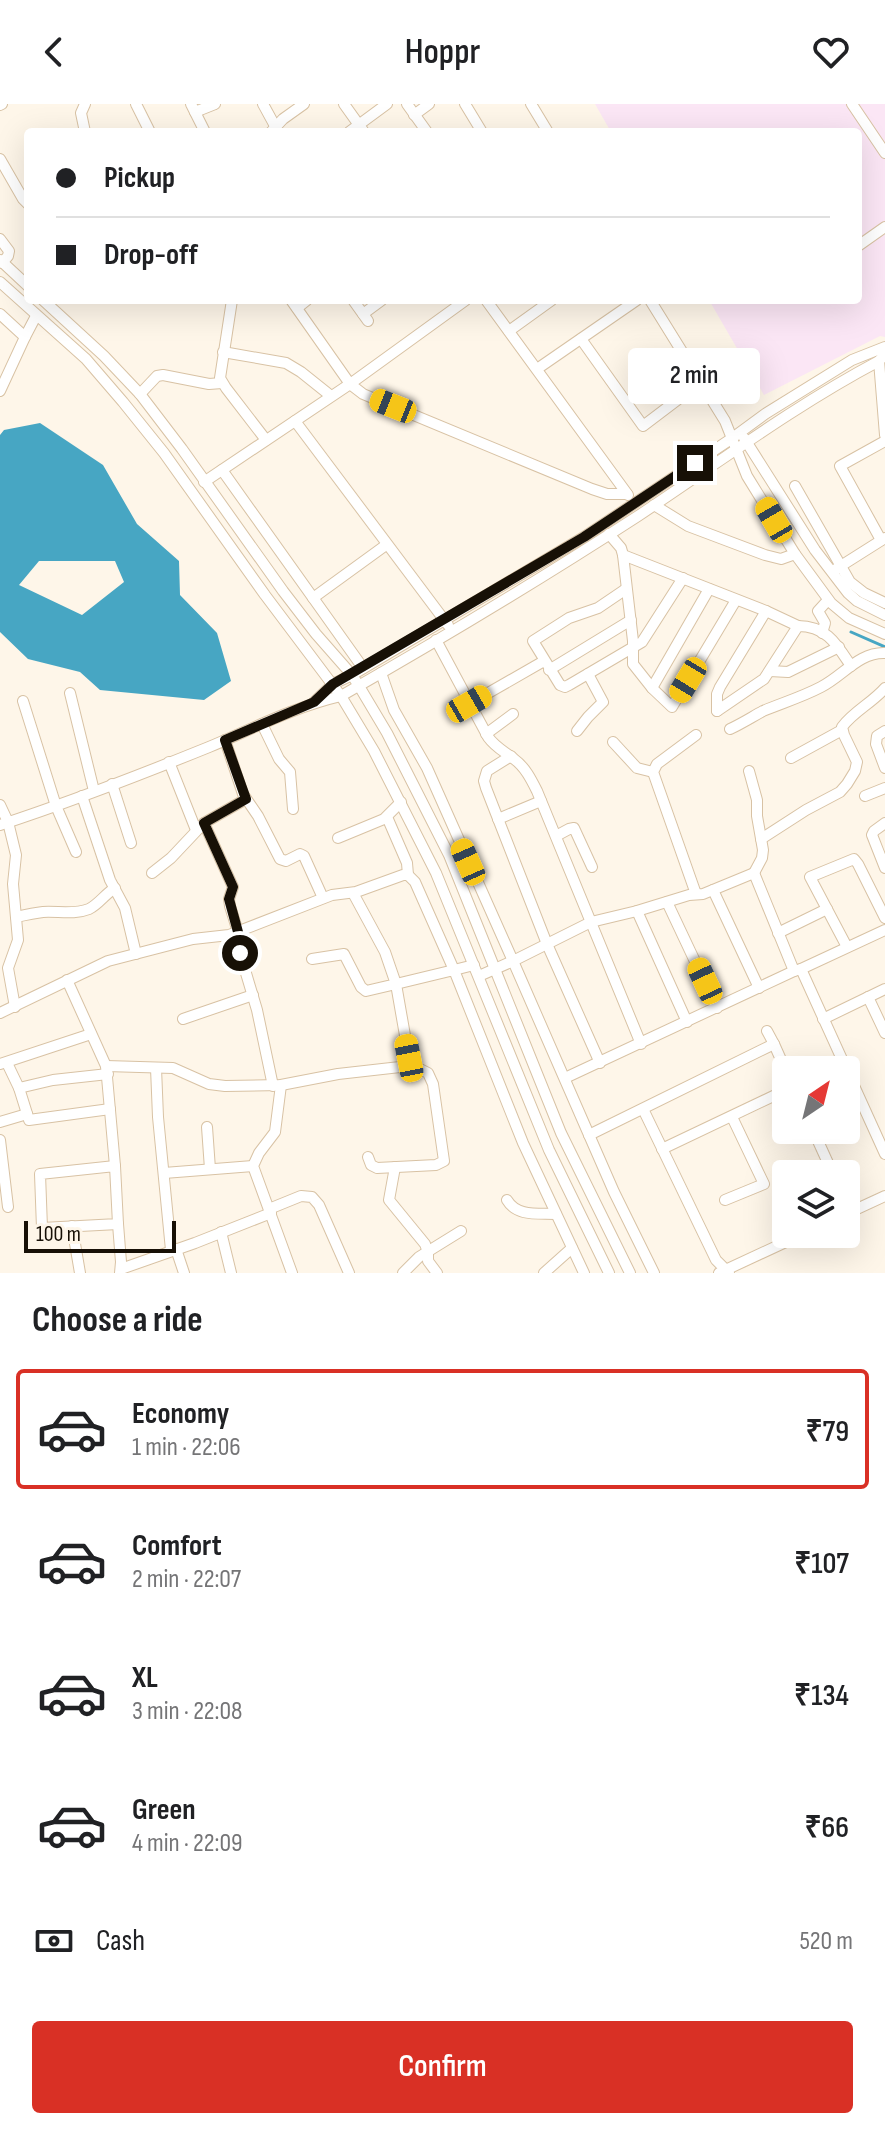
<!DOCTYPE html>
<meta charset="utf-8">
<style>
body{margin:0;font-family:"Sofia Sans Condensed",sans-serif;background:#f2f2f2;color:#202124;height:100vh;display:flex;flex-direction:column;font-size:30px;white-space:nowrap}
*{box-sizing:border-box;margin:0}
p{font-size:26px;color:#757577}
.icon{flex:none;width:44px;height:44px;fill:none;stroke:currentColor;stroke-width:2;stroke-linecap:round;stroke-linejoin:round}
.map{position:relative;height:1169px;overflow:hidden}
.drawer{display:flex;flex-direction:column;background:#fff;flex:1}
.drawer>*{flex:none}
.top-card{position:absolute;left:24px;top:24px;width:838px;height:176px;border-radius:8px;box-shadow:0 8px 32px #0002;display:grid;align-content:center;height:176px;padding:0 32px;background:#fff}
.needle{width:52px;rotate:35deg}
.buttons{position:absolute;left:772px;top:952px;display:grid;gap:16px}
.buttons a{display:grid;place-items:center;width:88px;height:88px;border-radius:8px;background:#fff;box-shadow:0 8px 32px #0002;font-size:40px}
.scale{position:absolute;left:24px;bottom:20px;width:152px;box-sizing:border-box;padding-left:8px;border:4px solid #171006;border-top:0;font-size:22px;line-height:28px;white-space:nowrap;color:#171006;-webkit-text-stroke:6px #fef6e9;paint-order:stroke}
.end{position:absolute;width:36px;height:36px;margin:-18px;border:10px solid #171006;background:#fff;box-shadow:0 0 0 4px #fff}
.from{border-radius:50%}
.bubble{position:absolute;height:56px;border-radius:8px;background:#fff;box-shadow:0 8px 32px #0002;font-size:26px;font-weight:600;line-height:56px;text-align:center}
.car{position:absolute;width:24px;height:48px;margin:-24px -12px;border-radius:10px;box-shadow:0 0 6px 2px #0007;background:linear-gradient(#f5c518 24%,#345 0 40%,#f5c518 0 76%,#345 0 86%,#f5c518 0)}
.top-card b{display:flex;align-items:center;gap:28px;height:76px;font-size:30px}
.top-card b+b{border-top:2px solid #e0e0e0}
.top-card i{width:20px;height:20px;background:#202124}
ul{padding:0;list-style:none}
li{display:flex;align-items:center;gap:24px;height:120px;margin:0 16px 12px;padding:0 16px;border:4px solid transparent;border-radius:8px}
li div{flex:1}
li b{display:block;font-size:30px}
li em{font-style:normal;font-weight:600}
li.current{border-color:#d93025}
li>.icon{width:72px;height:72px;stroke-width:1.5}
h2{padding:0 32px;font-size:36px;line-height:96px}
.pay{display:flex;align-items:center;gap:20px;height:88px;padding:0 32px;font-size:30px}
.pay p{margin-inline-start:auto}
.button{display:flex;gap:16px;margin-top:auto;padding:16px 32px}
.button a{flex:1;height:92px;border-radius:8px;background:#d93025;color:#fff;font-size:32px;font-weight:600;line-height:92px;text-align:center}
header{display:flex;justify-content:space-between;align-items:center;height:104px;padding:0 32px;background:#fff;font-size:36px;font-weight:600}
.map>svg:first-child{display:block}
.education{fill:#fbe6f5}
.water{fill:#47a6c3;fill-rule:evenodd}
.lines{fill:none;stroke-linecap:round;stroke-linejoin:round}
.stream{stroke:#47a6c3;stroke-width:3}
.minor-casing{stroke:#d8c2a4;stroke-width:12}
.minor{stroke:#fff;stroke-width:10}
.route{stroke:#171006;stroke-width:10}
</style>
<header><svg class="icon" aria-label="back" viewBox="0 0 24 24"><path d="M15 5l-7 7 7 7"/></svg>Hoppr<svg class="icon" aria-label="heart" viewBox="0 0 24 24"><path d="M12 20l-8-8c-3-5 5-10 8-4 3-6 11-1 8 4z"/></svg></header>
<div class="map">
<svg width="885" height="1169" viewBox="0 0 885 1169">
<rect width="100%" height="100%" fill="#fef6e9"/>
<polygon class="education" points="595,0 885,0 885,233 880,232 764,291 709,196 858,196 858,28 611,28"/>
<path class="water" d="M40 319 103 361 137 420 179 457 180 491 217 529 231 577 204 596 100 586 80 568 28 555 0 528V331L4 326ZM39 457H115L124 478 82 511 19 481Z"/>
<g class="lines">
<polyline class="stream" points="851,528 885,543"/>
<defs>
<g id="minor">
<polyline points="85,0 81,9 85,28"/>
<polyline points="136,0 150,28"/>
<polyline points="191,0 205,28"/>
<polyline points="263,0 275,22"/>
<polyline points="344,0 364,28"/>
<polyline points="407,0 427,28"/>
<polyline points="465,0 482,28"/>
<polyline points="531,0 548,28"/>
<polyline points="852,0 885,49"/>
<polyline points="0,1 2,0"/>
<polyline points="195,8 215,0"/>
<polyline points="414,11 429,0"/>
<polyline points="271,28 283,15 304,0"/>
<polyline points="349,28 387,0"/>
<polyline points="0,55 23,95 28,100"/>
<polyline points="0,135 9,147 8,152 2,159"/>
<polyline points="858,142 885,123"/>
<polyline points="0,156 28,182"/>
<polyline points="0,178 86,255 123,298 164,349 265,491 341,592 374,647 436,769 549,1046 609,1169"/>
<polyline points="43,196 104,252 140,290 182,345 283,487 316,530 352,571 359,582 387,629 449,751 561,1029 630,1169"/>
<polyline points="232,196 220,274 226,284 266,336"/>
<polyline points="291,196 350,280 363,290 592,385 607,390 627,390"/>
<polyline points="353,196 368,217"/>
<polyline points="486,196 628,391"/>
<polyline points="650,196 725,317 747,372 795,450 831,499 849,514 885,530"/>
<polyline points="297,204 307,196"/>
<polyline points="0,210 25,233 0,287"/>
<polyline points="363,210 382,196"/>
<polyline points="509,227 552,196"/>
<polyline points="25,233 36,212"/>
<polyline points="581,235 643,322 701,278"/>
<polyline points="223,248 286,259 301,268 331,292"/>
<polyline points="879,257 885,331"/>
<polyline points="537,265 637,196"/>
<polyline points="140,290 157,272 163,271 209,280 222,279"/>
<polyline points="295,317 448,521"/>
<polyline points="744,334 815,446 848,489 857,497 885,511"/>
<polyline points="222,366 363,564"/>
<polyline points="204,378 350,280 466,196"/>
<polyline points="795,382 850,478 864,489 885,499"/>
<polyline points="654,401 688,422 765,451 781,455 795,450"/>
<polyline points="609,430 621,444 623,451 633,537 633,560 652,584 672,603 736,496"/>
<polyline points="881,436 840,362 885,337"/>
<polyline points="623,451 766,507 798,522"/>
<polyline points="836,465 885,434"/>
<polyline points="626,485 598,504 569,514 533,537 560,581 565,583 569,581 642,538 683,474"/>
<polyline points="313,494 386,441"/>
<polyline points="822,529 825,519 818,507 828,496"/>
<path d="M436 536 488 633C496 644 504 647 514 655 525 663 531 675 537 687L641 940"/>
<polyline points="549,566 631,516"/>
<polyline points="770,567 788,568 839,543"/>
<polyline points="381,569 394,606 427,664 513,857 591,818 637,807 689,791 703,790 754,769 794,867 801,865"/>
<polyline points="652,584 709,485"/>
<polyline points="70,589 94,687"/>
<polyline points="23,597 56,702 76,748"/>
<polyline points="314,598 333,580 352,571 584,433 731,335 765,310 852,256 885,243"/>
<polyline points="469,600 544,557"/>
<path d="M717 607 764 575 798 522C827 522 837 541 851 562"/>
<polyline points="717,607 717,590 720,583 766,507"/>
<polyline points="262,620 279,655 290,668 293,705"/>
<path d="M730 625C741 620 752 613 763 607 782 599 802 593 821 583 843 572 859 548 885 549"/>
<polyline points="577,627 588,613 603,598 588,570"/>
<polyline points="885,627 877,632 876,640 885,664"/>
<polyline points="486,630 513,610"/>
<polyline points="696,631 657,660 653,668 696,790"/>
<polyline points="225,636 243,690 258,712 280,755 286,757 300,750 304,752 323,794"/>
<polyline points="613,638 637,664 653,668"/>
<polyline points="511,652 487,667 484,677 486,684 547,840 600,959"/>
<polyline points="791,654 842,626"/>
<polyline points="169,658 196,726"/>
<polyline points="749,667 757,696 757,712 763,746 762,754 754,769"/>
<polyline points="112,680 131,739"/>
<polyline points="82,692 110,776 125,804 136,850"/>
<polyline points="865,692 885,684"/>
<polyline points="0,701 8,718 16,751 13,780 18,836 8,864 15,903"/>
<polyline points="387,713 407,759 408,771"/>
<polyline points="498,715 541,697"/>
<polyline points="204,719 233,783 229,795 230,802 238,828 240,849 257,906 273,982"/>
<polyline points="885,719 874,727 872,731 885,764"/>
<path d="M0 721C70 698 140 671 209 643 252 625 294 603 341 592 441 535 541 475 638 412 718 359 794 302 879 257L885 250"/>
<polyline points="556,732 569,725 574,724 592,763"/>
<polyline points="338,734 384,715 401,698"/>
<path d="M761 735 806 706 840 688 847 680 855 667 857 658 844 631 842 623C854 607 872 599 885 584"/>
<polyline points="152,769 171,754 204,719 246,695"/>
<polyline points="713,786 759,884"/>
<polyline points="667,798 717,904"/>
<polyline points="637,807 687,918"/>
<path d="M16 813C25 811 34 809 43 808 58 807 74 811 89 805 99 800 105 790 115 784"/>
<polyline points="885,826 801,865 885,1050"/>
<polyline points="778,829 827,805"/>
<polyline points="847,843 810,773 854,755 858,760 885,814"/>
<polyline points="312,855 344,850 361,883 366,887 396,880 385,848 353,789"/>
<polyline points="479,872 513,857 614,1088 654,1169"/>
<polyline points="67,876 106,962 115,1062"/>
<polyline points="868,893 885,929"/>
<polyline points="0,909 108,857 193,835 229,831 332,791 356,788 403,771 408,771 415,778 454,866 474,861"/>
<polyline points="183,915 253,891"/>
<polyline points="823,915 885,885"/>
<polyline points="774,940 786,967"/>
<polyline points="7,959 19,984 29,1016 110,1005"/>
<polyline points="0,960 91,930"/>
<polyline points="106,962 173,964 209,980 225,982 281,981 338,970 400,963 410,960 396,880 454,866 523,1039 584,1169"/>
<polyline points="156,964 158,1013 171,1146"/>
<polyline points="565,974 794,867"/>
<polyline points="281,981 275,1028 259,1049 253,1062 292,1169"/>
<polyline points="19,984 53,976 108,970"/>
<polyline points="643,1005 716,1156 729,1169"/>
<polyline points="0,1018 27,1010"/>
<polyline points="207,1023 210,1065"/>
<polyline points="813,1026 833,1070"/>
<polyline points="589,1031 774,940 767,927"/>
<polyline points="0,1036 8,1103"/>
<polyline points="662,1045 786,986"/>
<polyline points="368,1053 371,1061 377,1064 436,1061 444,1057 433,980 428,969 410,960"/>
<polygon points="115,1062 118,1120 42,1124 40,1070"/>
<polyline points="395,1063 389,1096 425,1140 428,1148 428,1157 437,1169"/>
<polyline points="164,1069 253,1062"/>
<path d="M507 1096C517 1113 538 1109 556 1110"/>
<polyline points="725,1096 764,1080 732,1013"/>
<polyline points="269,1105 301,1092 312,1093 319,1101 349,1169"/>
<polyline points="846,1110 885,1092"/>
<polyline points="118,1120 121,1158 120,1169"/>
<polyline points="72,1122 80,1169"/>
<polyline points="221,1128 231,1169"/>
<polyline points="176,1145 184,1169"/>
<polyline points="121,1165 195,1139 271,1109"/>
<polyline points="403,1169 419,1153 461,1127"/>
<polyline points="544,1169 572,1144"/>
<polyline points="719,1169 803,1130"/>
</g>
</defs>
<use href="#minor" class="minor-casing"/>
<use href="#minor" class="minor"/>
</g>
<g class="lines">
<polyline class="route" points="240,849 238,828 229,795 233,783 204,719 246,695 225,636 314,598 333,580 584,433 695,359"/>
</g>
</svg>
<div class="buttons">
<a><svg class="needle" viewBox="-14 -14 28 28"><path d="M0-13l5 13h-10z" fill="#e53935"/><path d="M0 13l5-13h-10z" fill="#757577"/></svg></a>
<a><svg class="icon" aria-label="layers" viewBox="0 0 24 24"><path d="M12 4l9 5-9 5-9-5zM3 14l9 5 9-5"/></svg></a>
</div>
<div class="scale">100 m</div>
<i class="end from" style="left:240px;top:849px"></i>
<i class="end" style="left:695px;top:359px"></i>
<div class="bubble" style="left:628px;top:244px;width:132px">2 min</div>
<i class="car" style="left:393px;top:302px;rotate:292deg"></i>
<i class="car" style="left:774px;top:416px;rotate:330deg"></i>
<i class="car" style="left:688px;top:576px;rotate:211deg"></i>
<i class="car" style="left:469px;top:600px;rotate:60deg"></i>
<i class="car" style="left:468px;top:758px;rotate:336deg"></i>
<i class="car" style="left:705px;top:877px;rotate:335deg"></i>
<i class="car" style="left:409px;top:954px;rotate:349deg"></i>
<div class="top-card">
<b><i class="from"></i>Pickup</b>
<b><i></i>Drop-off</b>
</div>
</div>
<section class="drawer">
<h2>Choose a ride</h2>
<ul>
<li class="current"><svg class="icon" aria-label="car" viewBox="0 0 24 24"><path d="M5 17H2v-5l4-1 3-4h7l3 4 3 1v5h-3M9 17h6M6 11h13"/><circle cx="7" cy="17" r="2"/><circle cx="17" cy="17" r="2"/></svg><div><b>Economy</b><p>1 min · 22:06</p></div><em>₹79</em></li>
<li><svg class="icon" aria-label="car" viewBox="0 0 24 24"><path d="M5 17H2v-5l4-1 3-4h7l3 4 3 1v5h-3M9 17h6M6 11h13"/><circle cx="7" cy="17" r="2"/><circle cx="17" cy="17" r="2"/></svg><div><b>Comfort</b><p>2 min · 22:07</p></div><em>₹107</em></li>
<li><svg class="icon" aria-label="car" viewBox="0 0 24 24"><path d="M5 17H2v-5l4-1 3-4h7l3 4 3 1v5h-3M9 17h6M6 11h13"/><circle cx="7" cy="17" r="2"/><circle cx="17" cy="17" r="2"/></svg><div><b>XL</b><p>3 min · 22:08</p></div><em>₹134</em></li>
<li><svg class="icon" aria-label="car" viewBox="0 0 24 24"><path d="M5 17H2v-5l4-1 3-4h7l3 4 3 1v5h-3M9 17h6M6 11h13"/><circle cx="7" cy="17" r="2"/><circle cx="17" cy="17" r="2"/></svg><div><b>Green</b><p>4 min · 22:09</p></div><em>₹66</em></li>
</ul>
<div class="pay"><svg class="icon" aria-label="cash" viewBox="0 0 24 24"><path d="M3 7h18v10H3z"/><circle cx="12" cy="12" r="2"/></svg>Cash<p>520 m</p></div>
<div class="button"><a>Confirm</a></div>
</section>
